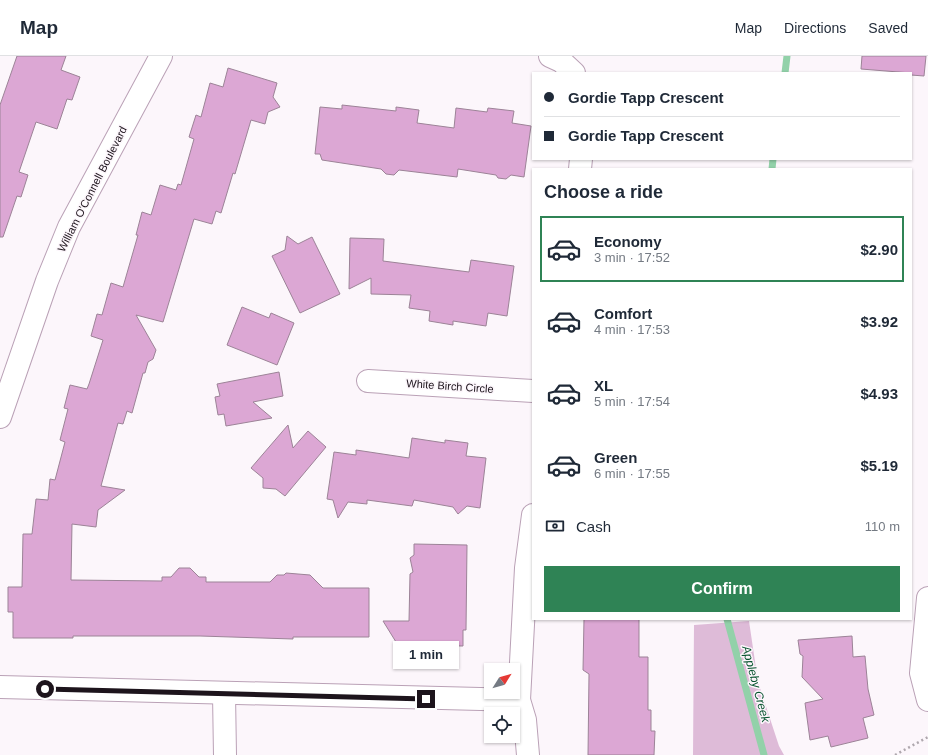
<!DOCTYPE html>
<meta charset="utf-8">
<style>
body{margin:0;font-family:Helvetica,sans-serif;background:#f2f2f3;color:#1f2937;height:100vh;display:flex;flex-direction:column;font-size:15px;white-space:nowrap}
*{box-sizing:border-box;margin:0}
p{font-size:13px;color:#747a83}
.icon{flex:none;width:22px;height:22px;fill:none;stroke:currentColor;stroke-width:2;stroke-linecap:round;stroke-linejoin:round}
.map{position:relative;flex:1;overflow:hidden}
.side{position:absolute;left:532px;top:112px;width:380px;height:452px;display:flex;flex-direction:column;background:#fff;border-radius:0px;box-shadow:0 1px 3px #0004}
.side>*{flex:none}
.top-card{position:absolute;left:532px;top:16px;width:380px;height:88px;border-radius:0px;box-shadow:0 1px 3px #0004;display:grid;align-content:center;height:88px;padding:0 12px;background:#fff}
.needle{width:26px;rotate:53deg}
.buttons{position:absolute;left:484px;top:607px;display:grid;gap:8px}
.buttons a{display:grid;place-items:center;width:36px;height:36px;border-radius:0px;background:#fff;box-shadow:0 1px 3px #0004;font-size:20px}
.end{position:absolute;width:18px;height:18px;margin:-9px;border:5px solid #1d141c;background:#fff;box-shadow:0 0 0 2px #fff}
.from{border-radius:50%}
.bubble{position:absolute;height:28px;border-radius:0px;background:#fff;box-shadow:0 1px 3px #0004;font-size:13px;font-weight:700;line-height:28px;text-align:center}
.top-card b{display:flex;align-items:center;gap:14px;height:38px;font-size:15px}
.top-card b+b{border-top:1px solid #e0e1e3}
.top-card i{width:10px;height:10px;background:#1f2937}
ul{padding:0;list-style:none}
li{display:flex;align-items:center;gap:12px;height:66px;margin:0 8px 6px;padding:0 4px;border:2px solid transparent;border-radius:0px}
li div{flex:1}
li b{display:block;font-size:15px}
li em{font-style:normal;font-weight:700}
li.selected{border-color:#2f8355}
li>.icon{width:36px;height:36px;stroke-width:1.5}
h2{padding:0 12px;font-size:18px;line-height:48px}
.pay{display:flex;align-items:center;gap:10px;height:44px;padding:0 12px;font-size:15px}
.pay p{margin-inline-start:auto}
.button{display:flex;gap:8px;margin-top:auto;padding:8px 12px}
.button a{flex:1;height:46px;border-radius:0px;background:#2f8355;color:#fff;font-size:16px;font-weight:700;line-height:46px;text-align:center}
header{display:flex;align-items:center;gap:24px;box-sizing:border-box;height:56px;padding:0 20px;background:#fff;border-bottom:1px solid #e0e1e3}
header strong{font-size:19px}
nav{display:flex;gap:22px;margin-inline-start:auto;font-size:14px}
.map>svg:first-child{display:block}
.green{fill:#debbd8}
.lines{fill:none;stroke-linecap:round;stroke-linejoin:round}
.stream{stroke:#92d1a9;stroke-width:7}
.building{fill:#dca7d4;stroke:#9c8397}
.minor-casing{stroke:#baa1b6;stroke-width:24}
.tertiary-casing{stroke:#baa1b6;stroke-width:24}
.path{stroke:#aea7ad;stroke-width:2.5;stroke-dasharray:2 3;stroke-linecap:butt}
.minor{stroke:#fff;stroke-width:22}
.tertiary{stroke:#fff;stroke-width:22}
.route{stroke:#1d141c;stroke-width:5}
.labels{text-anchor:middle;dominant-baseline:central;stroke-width:3;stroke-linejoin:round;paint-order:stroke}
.street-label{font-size:11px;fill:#1d141c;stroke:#fcf6fb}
.water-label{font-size:12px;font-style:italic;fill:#095531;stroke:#fcf6fb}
</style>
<header>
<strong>Map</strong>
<nav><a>Map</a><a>Directions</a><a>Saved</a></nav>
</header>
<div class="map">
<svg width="928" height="699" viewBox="0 0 928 699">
<rect width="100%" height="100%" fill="#fcf6fb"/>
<polygon class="green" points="749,565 758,626 779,690 784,699 693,699 694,569"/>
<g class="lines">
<g class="stream">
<polyline points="785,17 787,0"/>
<polyline points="772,113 773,103"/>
<polyline points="727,563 764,699"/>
</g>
</g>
<g class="building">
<polygon points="17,0 66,0 61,14 80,21 72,44 67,43 57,73 36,66 19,116 28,119 21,141 17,140 3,181 0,181 0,49"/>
<polygon points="862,0 926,0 924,20 911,19 911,17 861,13"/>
<polygon points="228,12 277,27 273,41 280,51 268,56 265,68 251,64 235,118 233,117 221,157 216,155 212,168 194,163 163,266 136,259 156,294 153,303 148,306 145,317 143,317 132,357 127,355 123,368 118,367 101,430 125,434 98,454 96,471 72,468 71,524 162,525 162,521 171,521 179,512 190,512 199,521 206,521 206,526 270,526 277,519 284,519 286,517 310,519 323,532 369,532 369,581 293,581 293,583 200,580 73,580 73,582 13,582 13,556 8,556 8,531 22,531 23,478 32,478 36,443 48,444 50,423 55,424 65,386 60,384 68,353 64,352 70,329 87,333 89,328 103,284 91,280 97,258 102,259 111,227 123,231 138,179 136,179 142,156 151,159 160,129 176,134 178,128 181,129 194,83 189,81 196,59 201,61 210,27 223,31"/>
<polygon points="342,49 396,55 396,51 419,54 417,67 454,72 456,52 487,56 488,52 514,55 512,67 531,70 524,121 511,119 506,123 498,122 496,119 458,113 457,121 399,114 394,119 386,118 381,113 322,104 320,98 315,98 320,51 342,53"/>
<polygon points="287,180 298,188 312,181 340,238 300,257 272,200 285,194"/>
<polygon points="350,182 384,183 383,205 469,216 471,204 514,210 507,260 488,257 486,270 453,265 453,269 429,265 430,255 409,252 411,239 371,238 371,222 349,233"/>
<polygon points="242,251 269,262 271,257 294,267 277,309 227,289"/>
<polygon points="279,316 283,340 253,346 272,362 226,370 224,358 218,359 215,341 220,340 217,328"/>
<polygon points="288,369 293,392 308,375 326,391 285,440 276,433 263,432 263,422 251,412"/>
<polygon points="412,382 445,387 445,384 468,387 466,400 486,402 480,452 467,450 458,458 453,451 414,444 412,450 367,444 367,448 348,446 338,462 333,444 327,443 334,396 356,399 356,394 409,402"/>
<polygon points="414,488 467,489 466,574 463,574 463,590 409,589 409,587 396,586 383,565 409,565 410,518 413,516 410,502 414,499"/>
<polygon points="584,563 639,563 639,601 648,601 648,654 651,654 651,675 655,675 654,699 588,699 589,618 583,614"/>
<polygon points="852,580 853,601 865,600 868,633 874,659 863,662 868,682 831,691 828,680 810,684 805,647 823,643 802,621 803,600 800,598 798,584"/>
</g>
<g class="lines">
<defs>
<g id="minor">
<polyline points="550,0 561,5 574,17"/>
<polyline points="580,113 581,103"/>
<polyline points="368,325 533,335"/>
<polyline points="928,542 921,617 928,644"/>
<polyline points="0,631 519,644 526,512 533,459"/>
<polyline points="224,638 225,699"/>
<polyline points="519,644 525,664 528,699"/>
</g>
<polyline id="tertiary" points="0,361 47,225 69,171 161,0"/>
</defs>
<use href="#minor" class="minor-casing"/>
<use href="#tertiary" class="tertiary-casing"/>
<polyline class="path" points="895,699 928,681"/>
<use href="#minor" class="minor"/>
<use href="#tertiary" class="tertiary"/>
</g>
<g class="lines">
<polyline class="route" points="45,633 426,643"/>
</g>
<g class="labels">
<g class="street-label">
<text transform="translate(92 133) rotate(-63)">William O'Connell Boulevard</text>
<text transform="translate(450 330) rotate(4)">White Birch Circle</text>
</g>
<g class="water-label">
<text transform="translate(756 628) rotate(75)">Appleby Creek</text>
</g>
</g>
</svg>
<div class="buttons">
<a><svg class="needle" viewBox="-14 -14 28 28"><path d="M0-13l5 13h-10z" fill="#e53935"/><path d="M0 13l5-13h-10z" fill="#747a83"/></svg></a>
<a><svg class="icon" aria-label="locate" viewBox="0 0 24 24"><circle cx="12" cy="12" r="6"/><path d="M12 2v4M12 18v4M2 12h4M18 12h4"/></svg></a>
</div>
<i class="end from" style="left:45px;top:633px"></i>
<i class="end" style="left:426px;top:643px"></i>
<div class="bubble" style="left:393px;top:585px;width:66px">1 min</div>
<div class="top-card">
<b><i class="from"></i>Gordie Tapp Crescent</b>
<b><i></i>Gordie Tapp Crescent</b>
</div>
<section class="side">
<h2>Choose a ride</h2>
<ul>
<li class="selected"><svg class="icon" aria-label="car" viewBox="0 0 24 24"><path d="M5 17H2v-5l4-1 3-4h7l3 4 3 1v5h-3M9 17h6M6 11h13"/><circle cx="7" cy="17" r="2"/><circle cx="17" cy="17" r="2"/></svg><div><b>Economy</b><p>3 min · 17:52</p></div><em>$2.90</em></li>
<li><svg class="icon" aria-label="car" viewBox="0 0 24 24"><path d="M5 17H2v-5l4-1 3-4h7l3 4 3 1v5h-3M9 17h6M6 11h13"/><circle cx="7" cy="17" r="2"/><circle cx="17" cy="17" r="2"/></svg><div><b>Comfort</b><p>4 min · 17:53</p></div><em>$3.92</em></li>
<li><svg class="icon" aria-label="car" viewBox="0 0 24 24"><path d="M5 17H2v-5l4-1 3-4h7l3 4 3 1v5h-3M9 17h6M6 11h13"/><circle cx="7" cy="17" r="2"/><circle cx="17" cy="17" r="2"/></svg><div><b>XL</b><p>5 min · 17:54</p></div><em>$4.93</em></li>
<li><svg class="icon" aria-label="car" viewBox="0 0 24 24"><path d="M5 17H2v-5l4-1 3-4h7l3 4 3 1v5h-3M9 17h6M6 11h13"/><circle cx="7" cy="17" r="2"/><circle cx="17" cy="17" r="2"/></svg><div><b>Green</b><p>6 min · 17:55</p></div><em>$5.19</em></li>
</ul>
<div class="pay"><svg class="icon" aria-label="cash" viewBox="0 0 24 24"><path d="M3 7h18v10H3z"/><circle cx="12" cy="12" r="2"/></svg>Cash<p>110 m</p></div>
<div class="button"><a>Confirm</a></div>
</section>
</div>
